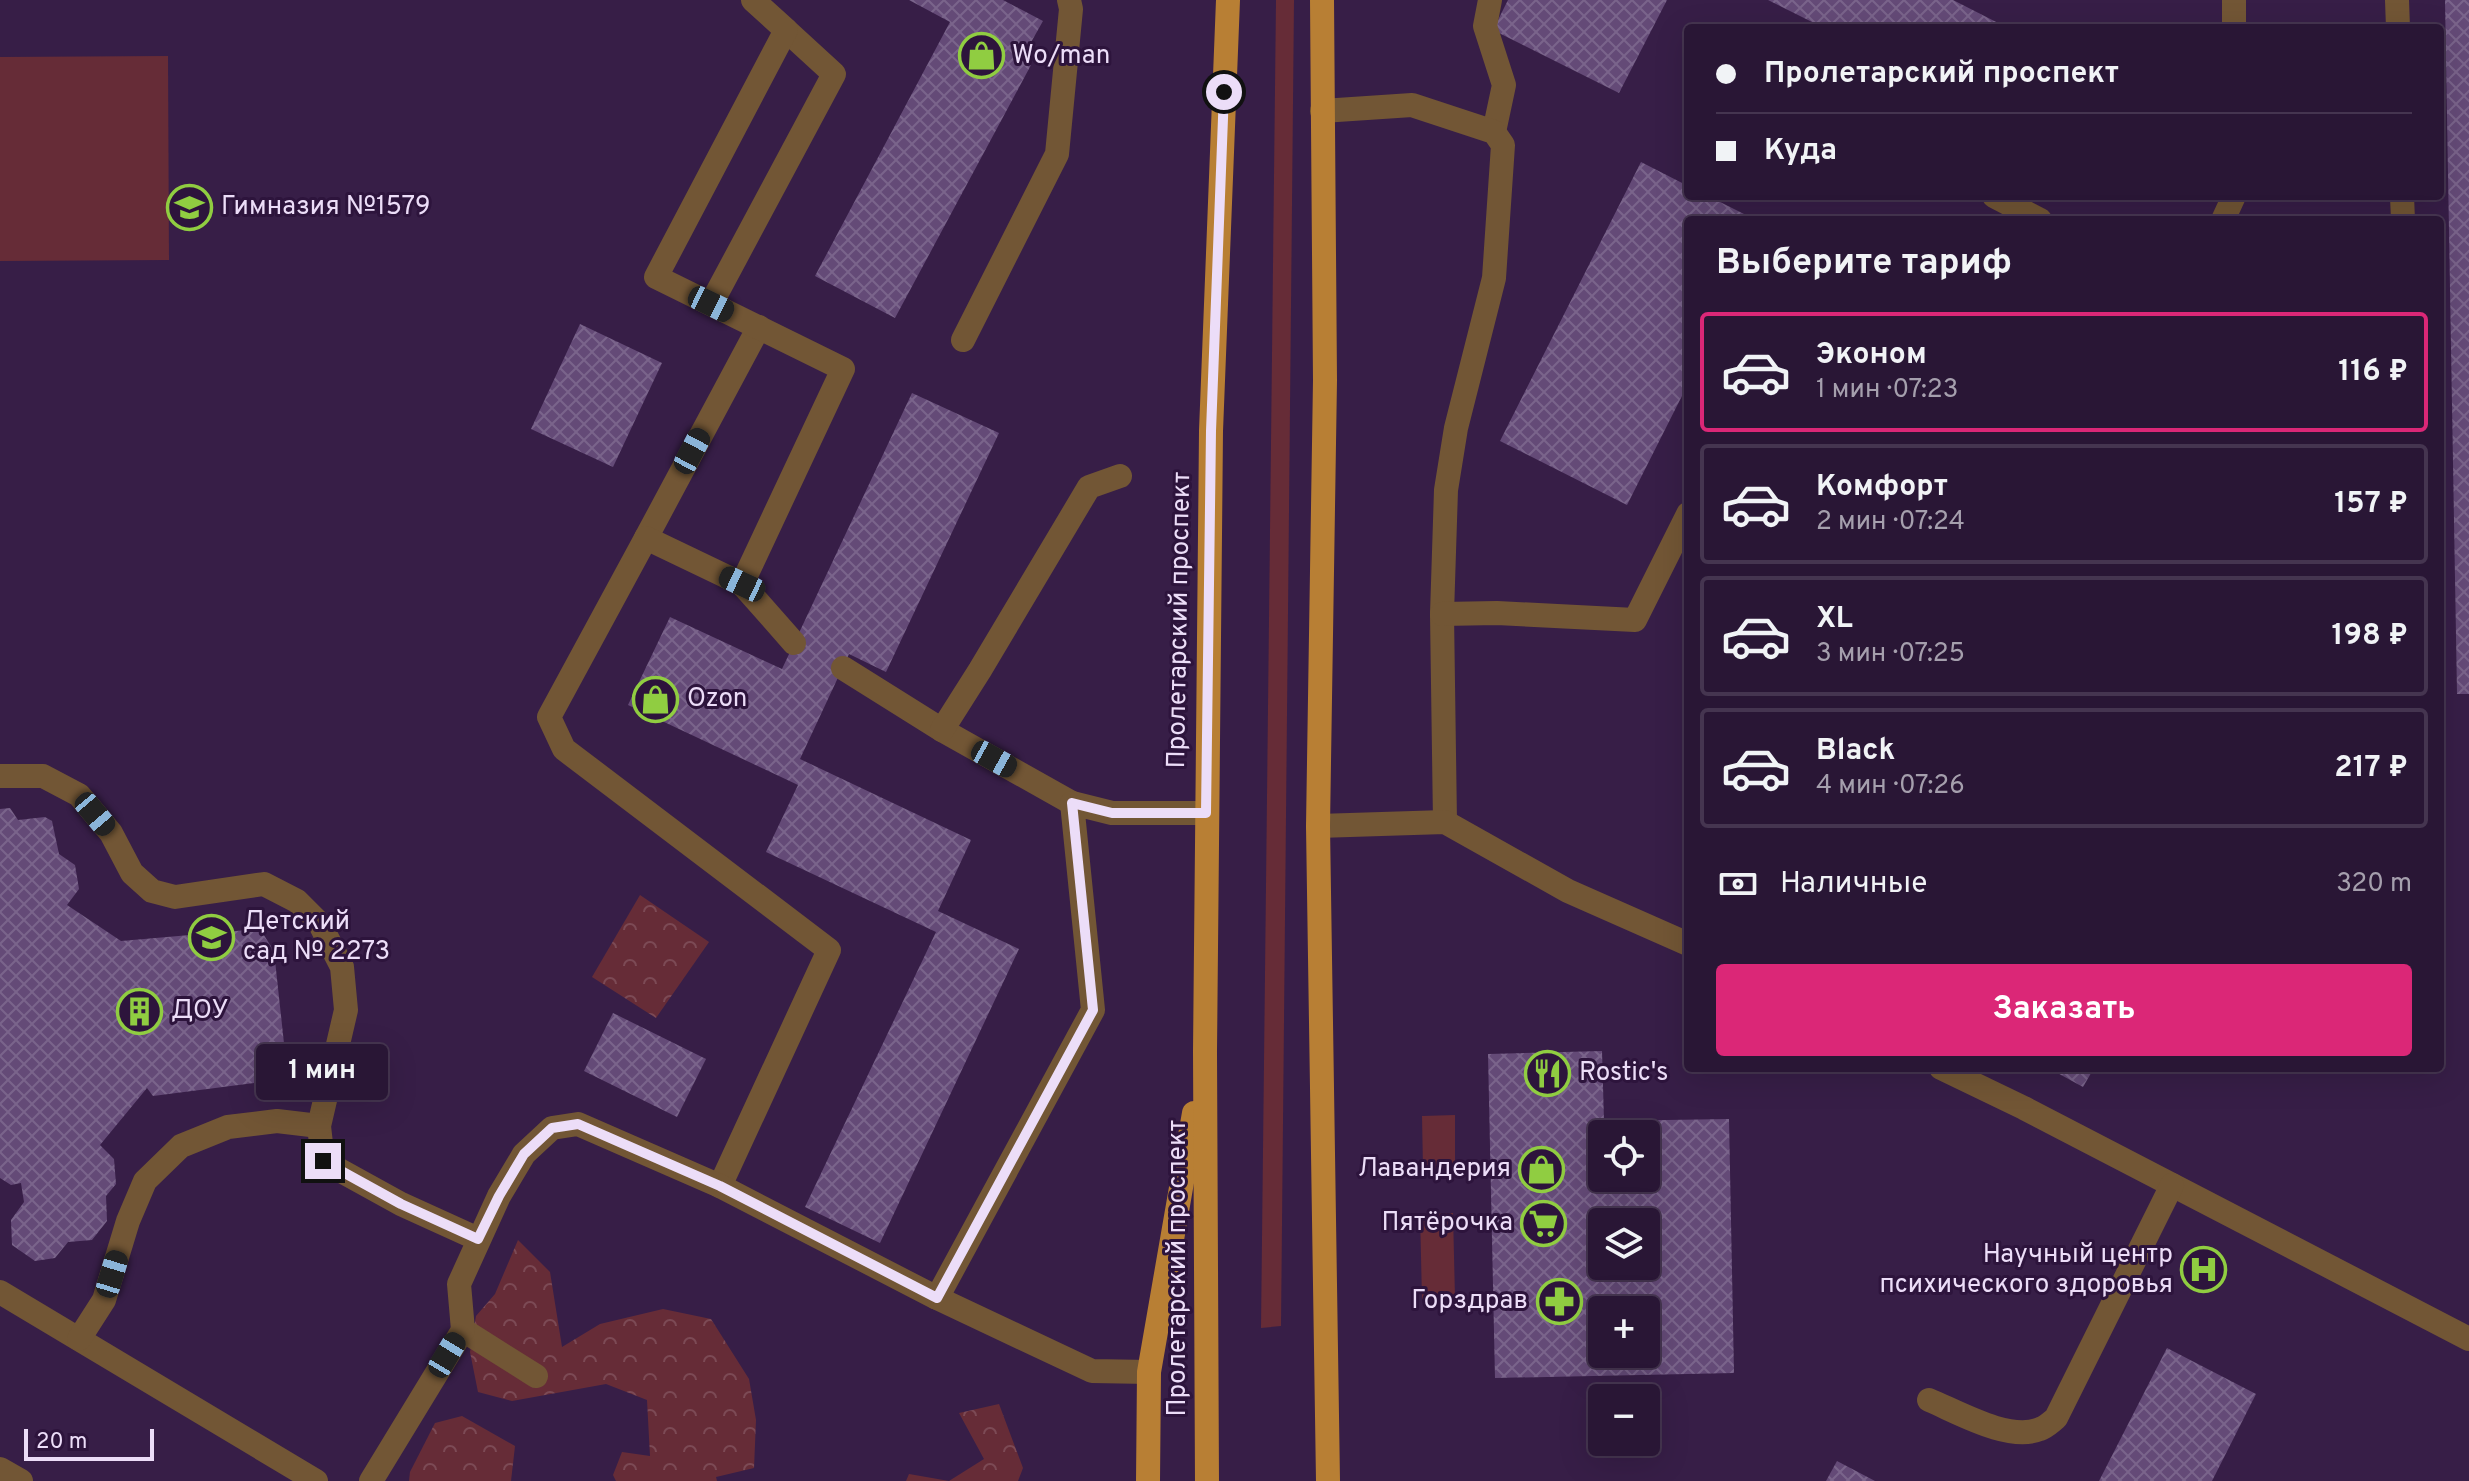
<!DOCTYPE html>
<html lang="ru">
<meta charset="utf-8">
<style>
body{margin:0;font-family:Overpass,sans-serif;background:#352341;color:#f1f3f6;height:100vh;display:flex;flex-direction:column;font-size:30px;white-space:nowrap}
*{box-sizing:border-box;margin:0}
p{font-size:26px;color:#a59fad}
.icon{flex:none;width:44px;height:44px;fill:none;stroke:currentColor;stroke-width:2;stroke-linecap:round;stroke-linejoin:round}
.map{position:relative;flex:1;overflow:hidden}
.details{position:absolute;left:1684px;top:216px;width:760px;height:856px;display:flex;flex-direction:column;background:#291635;border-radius:8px;box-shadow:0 8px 32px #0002,0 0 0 2px #453550}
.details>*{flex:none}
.banner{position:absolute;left:1684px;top:24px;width:760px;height:176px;border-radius:8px;box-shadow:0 8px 32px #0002,0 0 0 2px #453550;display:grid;align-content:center;height:176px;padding:0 32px;background:#291635}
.tools{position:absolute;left:1588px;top:1120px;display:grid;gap:16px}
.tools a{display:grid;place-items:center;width:72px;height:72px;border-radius:8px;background:#291635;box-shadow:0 8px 32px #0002,0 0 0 2px #453550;font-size:40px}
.scale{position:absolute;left:24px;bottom:20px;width:130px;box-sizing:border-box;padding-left:8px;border:4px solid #ecddf8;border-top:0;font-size:22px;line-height:28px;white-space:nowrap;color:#ecddf8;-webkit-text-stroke:6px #2d143c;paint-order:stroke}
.end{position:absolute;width:36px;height:36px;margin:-18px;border:10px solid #ecddf8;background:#111;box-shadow:0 0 0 4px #111}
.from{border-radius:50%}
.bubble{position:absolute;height:56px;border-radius:8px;background:#291635;box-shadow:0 8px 32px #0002,0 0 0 2px #453550;font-size:26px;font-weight:700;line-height:56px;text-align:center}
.car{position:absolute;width:24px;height:48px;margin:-24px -12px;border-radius:10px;box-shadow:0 0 6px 2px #0007;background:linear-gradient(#222 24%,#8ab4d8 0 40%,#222 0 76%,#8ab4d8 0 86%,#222 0)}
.banner b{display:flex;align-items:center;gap:28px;height:76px;font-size:30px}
.banner b+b{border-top:2px solid #453550}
.banner i{width:20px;height:20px;background:#f1f3f6}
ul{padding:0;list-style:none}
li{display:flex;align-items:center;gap:24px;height:120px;margin:0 16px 12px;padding:0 16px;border:4px solid #453550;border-radius:8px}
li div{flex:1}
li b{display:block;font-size:30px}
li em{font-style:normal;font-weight:700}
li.active{border-color:#db2777}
li>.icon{width:72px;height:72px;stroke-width:1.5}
h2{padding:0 32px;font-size:36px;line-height:96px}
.pay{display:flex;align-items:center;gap:20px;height:88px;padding:0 32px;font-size:30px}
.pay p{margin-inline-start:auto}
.primary-button{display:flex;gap:16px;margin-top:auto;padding:16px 32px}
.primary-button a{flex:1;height:92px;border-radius:8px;background:#db2777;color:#fff;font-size:32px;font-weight:700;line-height:92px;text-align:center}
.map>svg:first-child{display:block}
.green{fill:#662c37}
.forest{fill:url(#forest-crowns)}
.building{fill:url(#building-cross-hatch);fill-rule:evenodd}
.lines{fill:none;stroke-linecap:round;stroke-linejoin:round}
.lane{stroke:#725635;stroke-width:24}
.primary{stroke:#b87f34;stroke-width:24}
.route{stroke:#ecddf8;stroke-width:10}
.labels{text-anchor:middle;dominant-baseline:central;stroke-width:6;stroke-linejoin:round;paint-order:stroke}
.poi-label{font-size:26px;fill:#ecddf8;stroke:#2d143c;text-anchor:start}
.street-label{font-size:26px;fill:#ecddf8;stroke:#2d143c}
</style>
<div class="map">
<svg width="2469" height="1481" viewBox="0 0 2469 1481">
<defs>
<pattern id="forest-crowns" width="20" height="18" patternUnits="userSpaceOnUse" patternTransform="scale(2)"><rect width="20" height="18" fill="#662c37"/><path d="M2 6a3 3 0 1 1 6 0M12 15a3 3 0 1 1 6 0" fill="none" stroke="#7c4a55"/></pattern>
<pattern id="building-cross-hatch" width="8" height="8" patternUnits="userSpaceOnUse" patternTransform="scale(2)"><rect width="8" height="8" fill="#644a77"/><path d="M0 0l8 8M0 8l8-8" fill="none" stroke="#7a648b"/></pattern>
</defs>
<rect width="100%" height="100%" fill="#371e47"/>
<g class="green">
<polygon points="1276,0 1294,0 1281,1326 1261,1328"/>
<polygon points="168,56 169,260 0,261 0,57"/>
<polygon points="1455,1115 1455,1168 1423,1169 1422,1116"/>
<polygon points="1453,1213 1455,1298 1422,1299 1420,1214"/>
</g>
<g class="forest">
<polygon points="640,895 709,942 656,1018 592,977"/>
<polygon points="518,1240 550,1272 562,1347 600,1324 663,1309 711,1319 749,1379 756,1420 754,1468 716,1477 717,1481 616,1481 613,1475 622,1452 650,1456 647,1400 606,1384 512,1401 478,1392 470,1352 476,1316 495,1294"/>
<polygon points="999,1404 1023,1468 1018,1481 906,1481 909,1474 949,1481 984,1459 959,1413"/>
<polygon points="462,1416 515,1446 511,1481 409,1481 410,1472 435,1423"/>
</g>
<g class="building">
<polygon points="909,0 1003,0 1043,21 1021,60 1031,65 895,318 815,276 950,22"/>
<polygon points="1508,0 1667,0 1619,93 1493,30"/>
<polygon points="1768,0 1953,0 2008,28 1824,28"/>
<polygon points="2445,0 2469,0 2469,694 2457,694"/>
<polygon points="1641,162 1688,186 1688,196 1708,196 1756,220 1688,220 1688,384 1627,505 1500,441"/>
<polygon points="580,324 662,363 613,467 531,429"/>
<polygon points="912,393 999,433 886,672 849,654 800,759 971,840 938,911 1019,949 880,1243 805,1207 936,932 766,852 798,785 628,705 670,617 782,669"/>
<polygon points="10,808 18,820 45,817 52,821 59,854 75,865 79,889 67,905 121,941 260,929 274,951 287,1071 277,1080 153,1096 147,1088 100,1145 114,1159 116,1184 106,1196 107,1221 92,1240 68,1242 55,1258 35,1261 12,1245 11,1220 24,1202 21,1183 11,1185 0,1178 0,809"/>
<polygon points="613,1013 706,1059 677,1117 584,1071"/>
<path d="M1602 1051 1604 1121 1729 1119 1734 1373 1495 1378 1488 1054ZM1602 1134H1646V1178H1602ZM1602 1222H1646V1266H1602ZM1602 1310H1646V1354H1602Z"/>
<polygon points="2053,1068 2094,1068 2083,1087 2052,1070"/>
<polygon points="2167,1348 2256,1394 2212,1481 2099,1481"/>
<polygon points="1837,1461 1875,1481 1826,1481"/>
</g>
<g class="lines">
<g class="lane">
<polyline points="1490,0 1485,26 1504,85 1494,132"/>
<polyline points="2397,0 2398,28"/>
<polyline points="2234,28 2234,0"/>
<polyline points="1322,111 1412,105 1494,132 1503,145 1494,278 1456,428 1446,490 1442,614 1445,822"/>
<polyline points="1994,196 2040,220"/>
<polyline points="2402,196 2403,220"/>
<polyline points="2223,220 2234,196"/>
<polyline points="711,304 834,74 786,30"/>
<polyline points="963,340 1057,154 1071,9 1069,0"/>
<polyline points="646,538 759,327"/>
<polyline points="742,584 794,643"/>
<polyline points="1442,614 1497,613 1635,620 1688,514"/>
<polyline points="843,668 942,730 1072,803"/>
<polyline points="942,730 980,670 1089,487 1120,476"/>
<polyline points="0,776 43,776 79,795 111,833 132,873 152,891 175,897 264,884 297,901 320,924 342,967 346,1010 319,1126 323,1161 401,1204 478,1239"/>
<polyline points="1318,826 1445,822 1568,891 1688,944"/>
<polyline points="1941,1068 2024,1108 2469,1339"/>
<polyline points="720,1186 829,950 564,749 549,717 646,538 742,584 843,369 656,277 786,30 753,0"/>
<polyline points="0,1292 316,1481"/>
<polyline points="937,1298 1093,1010 1072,803 1112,813 1206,813"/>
<polyline points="463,1330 536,1376"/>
<polyline points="79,1339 104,1300 128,1221 145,1181 181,1146 228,1127 277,1121 319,1126"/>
<path d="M1929 1400C1958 1412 2009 1442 2040 1429 2046 1427 2051 1422 2056 1418L2172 1185"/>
<polyline points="0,1469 21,1481"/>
<polyline points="371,1481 463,1330 459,1284 499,1196 524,1154 552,1128 578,1124 720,1186 937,1298 1092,1371 1149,1372"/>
</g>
<g class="primary">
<polyline points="1322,0 1325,380 1318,826 1328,1481"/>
<polyline points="1148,1481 1149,1372 1194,1113"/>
<polyline points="1207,1481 1205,1052 1211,431 1228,0"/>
</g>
</g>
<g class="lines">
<polyline class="route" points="323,1161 401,1204 478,1239 499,1196 524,1154 552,1128 578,1124 720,1186 937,1298 1093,1010 1072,803 1112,813 1206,813 1211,431 1224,92"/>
</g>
<defs>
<symbol id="shop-ring" viewBox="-11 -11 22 22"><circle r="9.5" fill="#2d143c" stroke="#90cd41" stroke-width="1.5"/><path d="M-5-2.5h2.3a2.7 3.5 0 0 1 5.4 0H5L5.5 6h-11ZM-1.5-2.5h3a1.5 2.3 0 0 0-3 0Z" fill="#90cd41"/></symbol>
<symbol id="school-ring" viewBox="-11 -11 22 22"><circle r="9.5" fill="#2d143c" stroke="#90cd41" stroke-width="1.5"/><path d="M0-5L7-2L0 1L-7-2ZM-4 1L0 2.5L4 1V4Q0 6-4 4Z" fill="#90cd41"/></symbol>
<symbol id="building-ring" viewBox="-11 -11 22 22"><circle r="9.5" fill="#2d143c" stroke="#90cd41" stroke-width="1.5"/><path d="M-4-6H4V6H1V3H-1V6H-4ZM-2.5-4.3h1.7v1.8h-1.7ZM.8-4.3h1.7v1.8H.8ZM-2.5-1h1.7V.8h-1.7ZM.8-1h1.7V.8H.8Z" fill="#90cd41"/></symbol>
<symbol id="restaurant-ring" viewBox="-11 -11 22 22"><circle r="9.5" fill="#2d143c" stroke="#90cd41" stroke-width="1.5"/><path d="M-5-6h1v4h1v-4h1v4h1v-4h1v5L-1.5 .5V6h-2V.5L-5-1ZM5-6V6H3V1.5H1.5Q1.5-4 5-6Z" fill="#90cd41"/></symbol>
<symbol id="supermarket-ring" viewBox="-11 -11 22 22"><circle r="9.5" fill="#2d143c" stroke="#90cd41" stroke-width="1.5"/><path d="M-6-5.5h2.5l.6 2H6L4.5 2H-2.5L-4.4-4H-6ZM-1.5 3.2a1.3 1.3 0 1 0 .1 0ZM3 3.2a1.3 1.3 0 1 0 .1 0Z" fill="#90cd41"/></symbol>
<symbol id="hospital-ring" viewBox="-11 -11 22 22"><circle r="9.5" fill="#2d143c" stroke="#90cd41" stroke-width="1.5"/><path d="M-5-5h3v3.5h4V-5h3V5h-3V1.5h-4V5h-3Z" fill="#90cd41"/></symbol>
<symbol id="pharmacy-ring" viewBox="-11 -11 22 22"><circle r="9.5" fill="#2d143c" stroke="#90cd41" stroke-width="1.5"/><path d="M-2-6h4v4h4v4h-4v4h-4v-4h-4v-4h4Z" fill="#90cd41"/></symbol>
</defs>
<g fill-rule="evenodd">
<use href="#shop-ring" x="956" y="30" width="51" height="51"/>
<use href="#school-ring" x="164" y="182" width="51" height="51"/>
<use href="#shop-ring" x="630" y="674" width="51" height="51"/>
<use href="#school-ring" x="186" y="912" width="51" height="51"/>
<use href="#building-ring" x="114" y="986" width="51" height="51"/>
<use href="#restaurant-ring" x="1522" y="1048" width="51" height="51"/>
<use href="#shop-ring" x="1516" y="1144" width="51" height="51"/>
<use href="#supermarket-ring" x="1518" y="1198" width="51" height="51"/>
<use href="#hospital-ring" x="2178" y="1244" width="51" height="51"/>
<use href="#pharmacy-ring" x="1534" y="1276" width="51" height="51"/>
</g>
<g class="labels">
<g class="poi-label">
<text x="1012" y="56">Wo/man</text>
<text x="221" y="207">Гимназия №1579</text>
<text x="687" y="699">Ozon</text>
<text x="243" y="922">Детский<tspan x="243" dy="30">сад № 2273</tspan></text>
<text x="171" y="1011">ДОУ</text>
<text x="1579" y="1073">Rostic's</text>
<text x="1511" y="1169" text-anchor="end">Лавандерия</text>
<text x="1513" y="1223" text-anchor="end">Пятёрочка</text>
<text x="2173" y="1255" text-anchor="end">Научный центр<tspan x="2173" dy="30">психического здоровья</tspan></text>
<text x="1528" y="1301" text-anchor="end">Горздрав</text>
</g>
<g class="street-label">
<text transform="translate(1180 620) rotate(-89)">Пролетарский проспект</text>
<text transform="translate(1178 1268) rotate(-90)">Пролетарский проспект</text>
</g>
</g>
</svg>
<div class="tools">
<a><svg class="icon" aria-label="locate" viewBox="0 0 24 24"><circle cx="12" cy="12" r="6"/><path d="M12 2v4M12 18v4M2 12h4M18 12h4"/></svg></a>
<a><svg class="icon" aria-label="layers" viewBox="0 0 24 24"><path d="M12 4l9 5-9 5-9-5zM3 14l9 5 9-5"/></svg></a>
<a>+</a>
<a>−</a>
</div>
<div class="scale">20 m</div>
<i class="end from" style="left:1224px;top:92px"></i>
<i class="end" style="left:323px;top:1161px"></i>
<div class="bubble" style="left:256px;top:1044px;width:132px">1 мин</div>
<i class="car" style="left:711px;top:304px;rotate:116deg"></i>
<i class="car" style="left:692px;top:451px;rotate:28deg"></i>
<i class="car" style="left:742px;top:584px;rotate:295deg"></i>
<i class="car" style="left:994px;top:759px;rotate:119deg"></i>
<i class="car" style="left:95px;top:814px;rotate:140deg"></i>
<i class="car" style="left:112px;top:1274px;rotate:17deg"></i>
<i class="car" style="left:447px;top:1355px;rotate:31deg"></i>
<div class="banner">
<b><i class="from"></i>Пролетарский проспект</b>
<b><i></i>Куда</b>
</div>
<section class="details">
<h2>Выберите тариф</h2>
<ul>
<li class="active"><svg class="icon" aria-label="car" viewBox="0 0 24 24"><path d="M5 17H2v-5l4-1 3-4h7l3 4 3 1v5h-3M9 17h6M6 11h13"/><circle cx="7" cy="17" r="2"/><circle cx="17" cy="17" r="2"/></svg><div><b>Эконом</b><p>1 мин · 07:23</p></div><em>116 ₽</em></li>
<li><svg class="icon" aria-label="car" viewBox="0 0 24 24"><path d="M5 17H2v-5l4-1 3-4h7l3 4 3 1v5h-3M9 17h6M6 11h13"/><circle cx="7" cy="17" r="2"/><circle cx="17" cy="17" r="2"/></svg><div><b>Комфорт</b><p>2 мин · 07:24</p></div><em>157 ₽</em></li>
<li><svg class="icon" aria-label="car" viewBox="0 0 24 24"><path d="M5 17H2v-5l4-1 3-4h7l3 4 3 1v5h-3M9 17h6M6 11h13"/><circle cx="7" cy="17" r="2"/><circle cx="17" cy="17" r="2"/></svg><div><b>XL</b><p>3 мин · 07:25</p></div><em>198 ₽</em></li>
<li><svg class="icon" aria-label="car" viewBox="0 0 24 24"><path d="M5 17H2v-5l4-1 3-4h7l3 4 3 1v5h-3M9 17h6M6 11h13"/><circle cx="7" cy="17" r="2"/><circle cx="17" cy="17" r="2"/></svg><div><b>Black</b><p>4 мин · 07:26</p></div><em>217 ₽</em></li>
</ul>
<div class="pay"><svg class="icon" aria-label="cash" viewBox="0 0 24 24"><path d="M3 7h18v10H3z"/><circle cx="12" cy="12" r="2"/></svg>Наличные<p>320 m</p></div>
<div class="primary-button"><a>Заказать</a></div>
</section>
</div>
